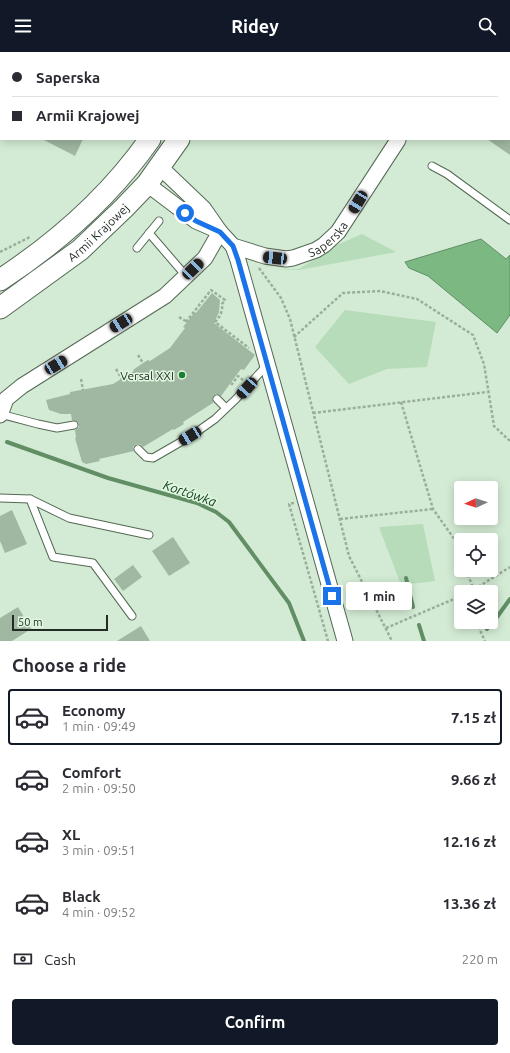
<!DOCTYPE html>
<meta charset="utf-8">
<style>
body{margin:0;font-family:Ubuntu,sans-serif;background:#f7f7f7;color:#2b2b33;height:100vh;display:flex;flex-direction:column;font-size:15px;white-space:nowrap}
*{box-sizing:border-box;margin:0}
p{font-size:13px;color:#7c7c81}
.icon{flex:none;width:22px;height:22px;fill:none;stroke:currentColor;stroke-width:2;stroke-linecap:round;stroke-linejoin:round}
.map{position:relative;height:589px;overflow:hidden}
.drawer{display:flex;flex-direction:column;background:#fff;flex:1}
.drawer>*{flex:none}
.guide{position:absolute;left:0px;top:0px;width:510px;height:88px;box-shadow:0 2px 10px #0003;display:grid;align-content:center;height:88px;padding:0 12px;background:#fff}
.needle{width:26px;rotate:266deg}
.controls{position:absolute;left:454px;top:429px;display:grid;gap:8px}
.controls a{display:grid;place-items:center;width:44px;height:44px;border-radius:4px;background:#fff;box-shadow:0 2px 10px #0003;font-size:20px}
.scale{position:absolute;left:12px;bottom:10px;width:96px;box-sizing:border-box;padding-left:4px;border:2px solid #232c24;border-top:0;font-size:11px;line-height:14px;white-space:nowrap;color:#232c24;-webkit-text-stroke:3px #e0f8e1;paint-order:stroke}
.end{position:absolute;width:18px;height:18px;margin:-9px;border:5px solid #1a73e8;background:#fff;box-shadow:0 0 0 2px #fff}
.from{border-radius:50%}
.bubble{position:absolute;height:28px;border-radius:4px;background:#fff;box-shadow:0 2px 10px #0003;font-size:13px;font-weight:600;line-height:28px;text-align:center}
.car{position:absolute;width:12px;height:24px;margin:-12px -6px;border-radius:5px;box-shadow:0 0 3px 1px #0007;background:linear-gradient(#222 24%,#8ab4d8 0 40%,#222 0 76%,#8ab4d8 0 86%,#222 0)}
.guide b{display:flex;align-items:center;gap:14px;height:38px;font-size:15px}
.guide b+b{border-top:1px solid #e1e1e2}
.guide i{width:10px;height:10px;background:#2b2b33}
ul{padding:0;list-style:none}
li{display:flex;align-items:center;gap:12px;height:56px;margin:0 8px 6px;padding:0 4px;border:2px solid transparent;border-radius:4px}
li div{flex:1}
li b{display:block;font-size:15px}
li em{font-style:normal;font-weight:600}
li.current{border-color:#111827}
li>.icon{width:36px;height:36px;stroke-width:1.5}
h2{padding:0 12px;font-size:18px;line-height:48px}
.pay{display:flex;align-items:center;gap:10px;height:44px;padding:0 12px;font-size:15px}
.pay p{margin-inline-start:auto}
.button{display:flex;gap:8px;margin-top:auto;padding:8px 12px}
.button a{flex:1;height:46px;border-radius:4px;background:#111827;color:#fff;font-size:16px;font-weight:600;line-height:46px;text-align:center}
header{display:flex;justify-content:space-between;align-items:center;height:52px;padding:0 12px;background:#111827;color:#fff;font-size:18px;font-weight:600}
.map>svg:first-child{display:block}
.green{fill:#b7dcb9}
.water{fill:#7cb881;stroke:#618e65}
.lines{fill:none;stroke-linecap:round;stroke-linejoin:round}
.stream{stroke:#618e65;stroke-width:4}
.building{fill:#a0b7a1}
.lane-casing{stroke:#536854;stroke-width:9}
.street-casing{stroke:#536854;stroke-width:17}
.secondary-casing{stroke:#536854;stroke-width:23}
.path{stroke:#9bae9c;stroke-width:2.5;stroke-dasharray:3 2;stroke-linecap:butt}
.lane{stroke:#fff;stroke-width:7}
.street{stroke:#fff;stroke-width:15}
.secondary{stroke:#fff;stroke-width:21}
.route{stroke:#1a73e8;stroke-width:5}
.poi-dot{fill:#1d7f32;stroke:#e0f8e1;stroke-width:1.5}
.labels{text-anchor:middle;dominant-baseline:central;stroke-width:3;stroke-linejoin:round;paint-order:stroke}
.street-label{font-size:12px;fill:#232c24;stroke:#e0f8e1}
.poi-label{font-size:12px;fill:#232c24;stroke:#e0f8e1;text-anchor:end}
.water-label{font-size:13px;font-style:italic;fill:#0f3b17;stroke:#e0f8e1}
</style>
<header><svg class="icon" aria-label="menu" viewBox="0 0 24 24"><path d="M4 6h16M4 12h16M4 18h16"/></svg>Ridey<svg class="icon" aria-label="search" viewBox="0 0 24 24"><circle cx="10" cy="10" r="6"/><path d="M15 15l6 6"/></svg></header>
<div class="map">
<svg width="510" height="589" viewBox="0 0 510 589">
<rect width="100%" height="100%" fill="#d3ebd4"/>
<g class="green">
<polygon points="362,182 396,200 299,218 272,217 299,217 337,193"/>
<polygon points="345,258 436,270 427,315 387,317 349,332 315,295"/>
<polygon points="423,472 435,529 401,533 379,475"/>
</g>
<polygon class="water" points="481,187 506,207 510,203 510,263 497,281 428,224 409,216 405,210"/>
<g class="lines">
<g class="stream">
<polyline points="7,390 108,426 197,451 216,460 229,470 289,551 304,589"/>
<polyline points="406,526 413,555"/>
<polyline points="419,573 424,589"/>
<polyline points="487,577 497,565 510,547"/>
</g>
</g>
<g class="building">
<polygon points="42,87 83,87 75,104"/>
<polygon points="487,87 510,87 510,103"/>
<polygon points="212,241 220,248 219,260 214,271 255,303 244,318 241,317 221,344 216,342 213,344 213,351 183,370 184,372 174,378 173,377 143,395 140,392 136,392 133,395 134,399 99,407 100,409 86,412 82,410 75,386 76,385 75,378 79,375 78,370 72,368 71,362 61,362 49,358 46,348 70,342 70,340 113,332 134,319 133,318 143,311 148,308 150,309 170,296 185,276 183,275 195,260 196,261"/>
<polygon points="12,458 27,492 5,501 0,489 0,464"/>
<polygon points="173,485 190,511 169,524 152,499"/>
<polygon points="133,513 142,525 123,539 114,527"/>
<polygon points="18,555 31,577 12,589 0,589 0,566"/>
<polygon points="141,574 150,589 117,589"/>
</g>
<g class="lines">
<defs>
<g id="lane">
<polyline points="443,0 445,1"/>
<polyline points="509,57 510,57"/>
<polyline points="432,114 447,122 510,168"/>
<polyline points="149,181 186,224"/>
<polyline points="137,196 159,169"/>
<polyline points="217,347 226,356"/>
<polyline points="0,362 38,372 57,376 74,373"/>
<polyline points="138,397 146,405 153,406 191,384 215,367 236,347 267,313"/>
<polyline points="0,446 30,447 69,466 149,483"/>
<polyline points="30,447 53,505 93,511 132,564"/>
</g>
<g id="street">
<polyline points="112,1 113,0"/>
<polyline points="0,32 1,32"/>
<path id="s1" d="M160 115 204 157 220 180 233 194 265 204 286 207 293 206 316 198 324 193 338 180 398 88"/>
<polyline points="147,132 196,169 219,179"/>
<polyline points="233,194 238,208 345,589"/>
<polyline points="0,363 6,347 22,334 165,244 205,206 220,180"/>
</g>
<g id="secondary">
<polyline points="205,1 206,0"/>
<polyline points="229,1 229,0"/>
<path d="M0 228C58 190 110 144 150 87"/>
<path id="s2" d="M0 256 80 198 124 156 147 132 179 87"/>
</g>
</defs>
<use href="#lane" class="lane-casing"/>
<use href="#street" class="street-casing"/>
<use href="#secondary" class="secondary-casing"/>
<g class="path">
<polyline points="0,200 30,185"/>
<polyline points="259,216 281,246 290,267 349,504 392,589"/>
<polyline points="179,265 187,270"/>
<path d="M186 270 211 238 225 248 222 252C223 259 220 265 215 270L249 296"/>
<polyline points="294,285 343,241 380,239 417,247 473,283 484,312 494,374 510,389"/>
<polyline points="138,303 143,311"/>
<polyline points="116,317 122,327"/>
<polyline points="81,327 83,338"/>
<polyline points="231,331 232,332 238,324 243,328"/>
<polyline points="401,350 433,457 455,488 461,504"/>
<polyline points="313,361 487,340"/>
<polyline points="294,451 289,452 328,589"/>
<polyline points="340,467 433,457"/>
<polyline points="466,518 474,538"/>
<polyline points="470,540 510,515"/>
<polyline points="476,570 485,589"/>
<polyline points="386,576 461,544"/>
</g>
<use href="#lane" class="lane"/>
<use href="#street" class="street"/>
<use href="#secondary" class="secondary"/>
</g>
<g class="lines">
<polyline class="route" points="185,161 196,169 220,180 233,194 238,208 332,544"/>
</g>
<circle class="poi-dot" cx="182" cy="323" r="4"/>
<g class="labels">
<g class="street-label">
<text stroke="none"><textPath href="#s2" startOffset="124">Armii Krajowej</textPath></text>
<text stroke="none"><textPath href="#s1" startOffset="210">Saperska</textPath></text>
</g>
<g class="poi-label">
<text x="174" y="323">Versal XXI</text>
</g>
<g class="water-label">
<text transform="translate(190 441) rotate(19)">Kortówka</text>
</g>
</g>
</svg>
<div class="controls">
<a><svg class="needle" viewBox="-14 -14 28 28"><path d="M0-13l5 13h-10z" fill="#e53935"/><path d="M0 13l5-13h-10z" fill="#7c7c81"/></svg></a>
<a><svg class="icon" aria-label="locate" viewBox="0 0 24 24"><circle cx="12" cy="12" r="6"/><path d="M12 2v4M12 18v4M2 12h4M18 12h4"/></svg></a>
<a><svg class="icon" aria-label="layers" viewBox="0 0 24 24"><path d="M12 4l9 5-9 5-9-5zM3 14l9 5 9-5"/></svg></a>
</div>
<div class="scale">50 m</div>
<i class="end from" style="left:185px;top:161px"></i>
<i class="end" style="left:332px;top:544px"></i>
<div class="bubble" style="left:346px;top:530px;width:66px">1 min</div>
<i class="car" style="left:358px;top:150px;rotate:211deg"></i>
<i class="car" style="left:275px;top:206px;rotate:276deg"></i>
<i class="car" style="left:193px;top:217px;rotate:46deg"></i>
<i class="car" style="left:121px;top:271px;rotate:239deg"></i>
<i class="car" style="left:56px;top:313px;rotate:59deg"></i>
<i class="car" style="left:247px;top:336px;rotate:222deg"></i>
<i class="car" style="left:190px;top:384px;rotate:239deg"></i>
<div class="guide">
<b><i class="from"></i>Saperska</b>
<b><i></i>Armii Krajowej</b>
</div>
</div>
<section class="drawer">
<h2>Choose a ride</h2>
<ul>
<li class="current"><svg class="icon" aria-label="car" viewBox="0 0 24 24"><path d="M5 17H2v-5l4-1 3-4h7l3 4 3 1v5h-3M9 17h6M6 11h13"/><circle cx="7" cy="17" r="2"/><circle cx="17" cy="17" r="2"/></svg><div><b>Economy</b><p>1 min · 09:49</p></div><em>7.15 zł</em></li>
<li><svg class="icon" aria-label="car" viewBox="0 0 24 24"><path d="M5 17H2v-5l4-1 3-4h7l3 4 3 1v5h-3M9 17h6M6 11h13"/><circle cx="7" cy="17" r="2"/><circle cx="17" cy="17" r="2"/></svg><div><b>Comfort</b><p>2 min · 09:50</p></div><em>9.66 zł</em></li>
<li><svg class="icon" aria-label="car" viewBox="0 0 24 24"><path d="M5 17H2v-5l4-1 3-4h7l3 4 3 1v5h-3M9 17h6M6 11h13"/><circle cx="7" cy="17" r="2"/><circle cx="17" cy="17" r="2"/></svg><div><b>XL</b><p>3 min · 09:51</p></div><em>12.16 zł</em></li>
<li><svg class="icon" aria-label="car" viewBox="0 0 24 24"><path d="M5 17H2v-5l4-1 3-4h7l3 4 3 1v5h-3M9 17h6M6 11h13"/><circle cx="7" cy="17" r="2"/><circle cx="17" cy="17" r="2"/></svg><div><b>Black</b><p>4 min · 09:52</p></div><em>13.36 zł</em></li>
</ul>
<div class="pay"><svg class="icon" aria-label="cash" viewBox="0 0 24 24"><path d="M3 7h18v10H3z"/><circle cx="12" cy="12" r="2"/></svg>Cash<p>220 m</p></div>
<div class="button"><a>Confirm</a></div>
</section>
